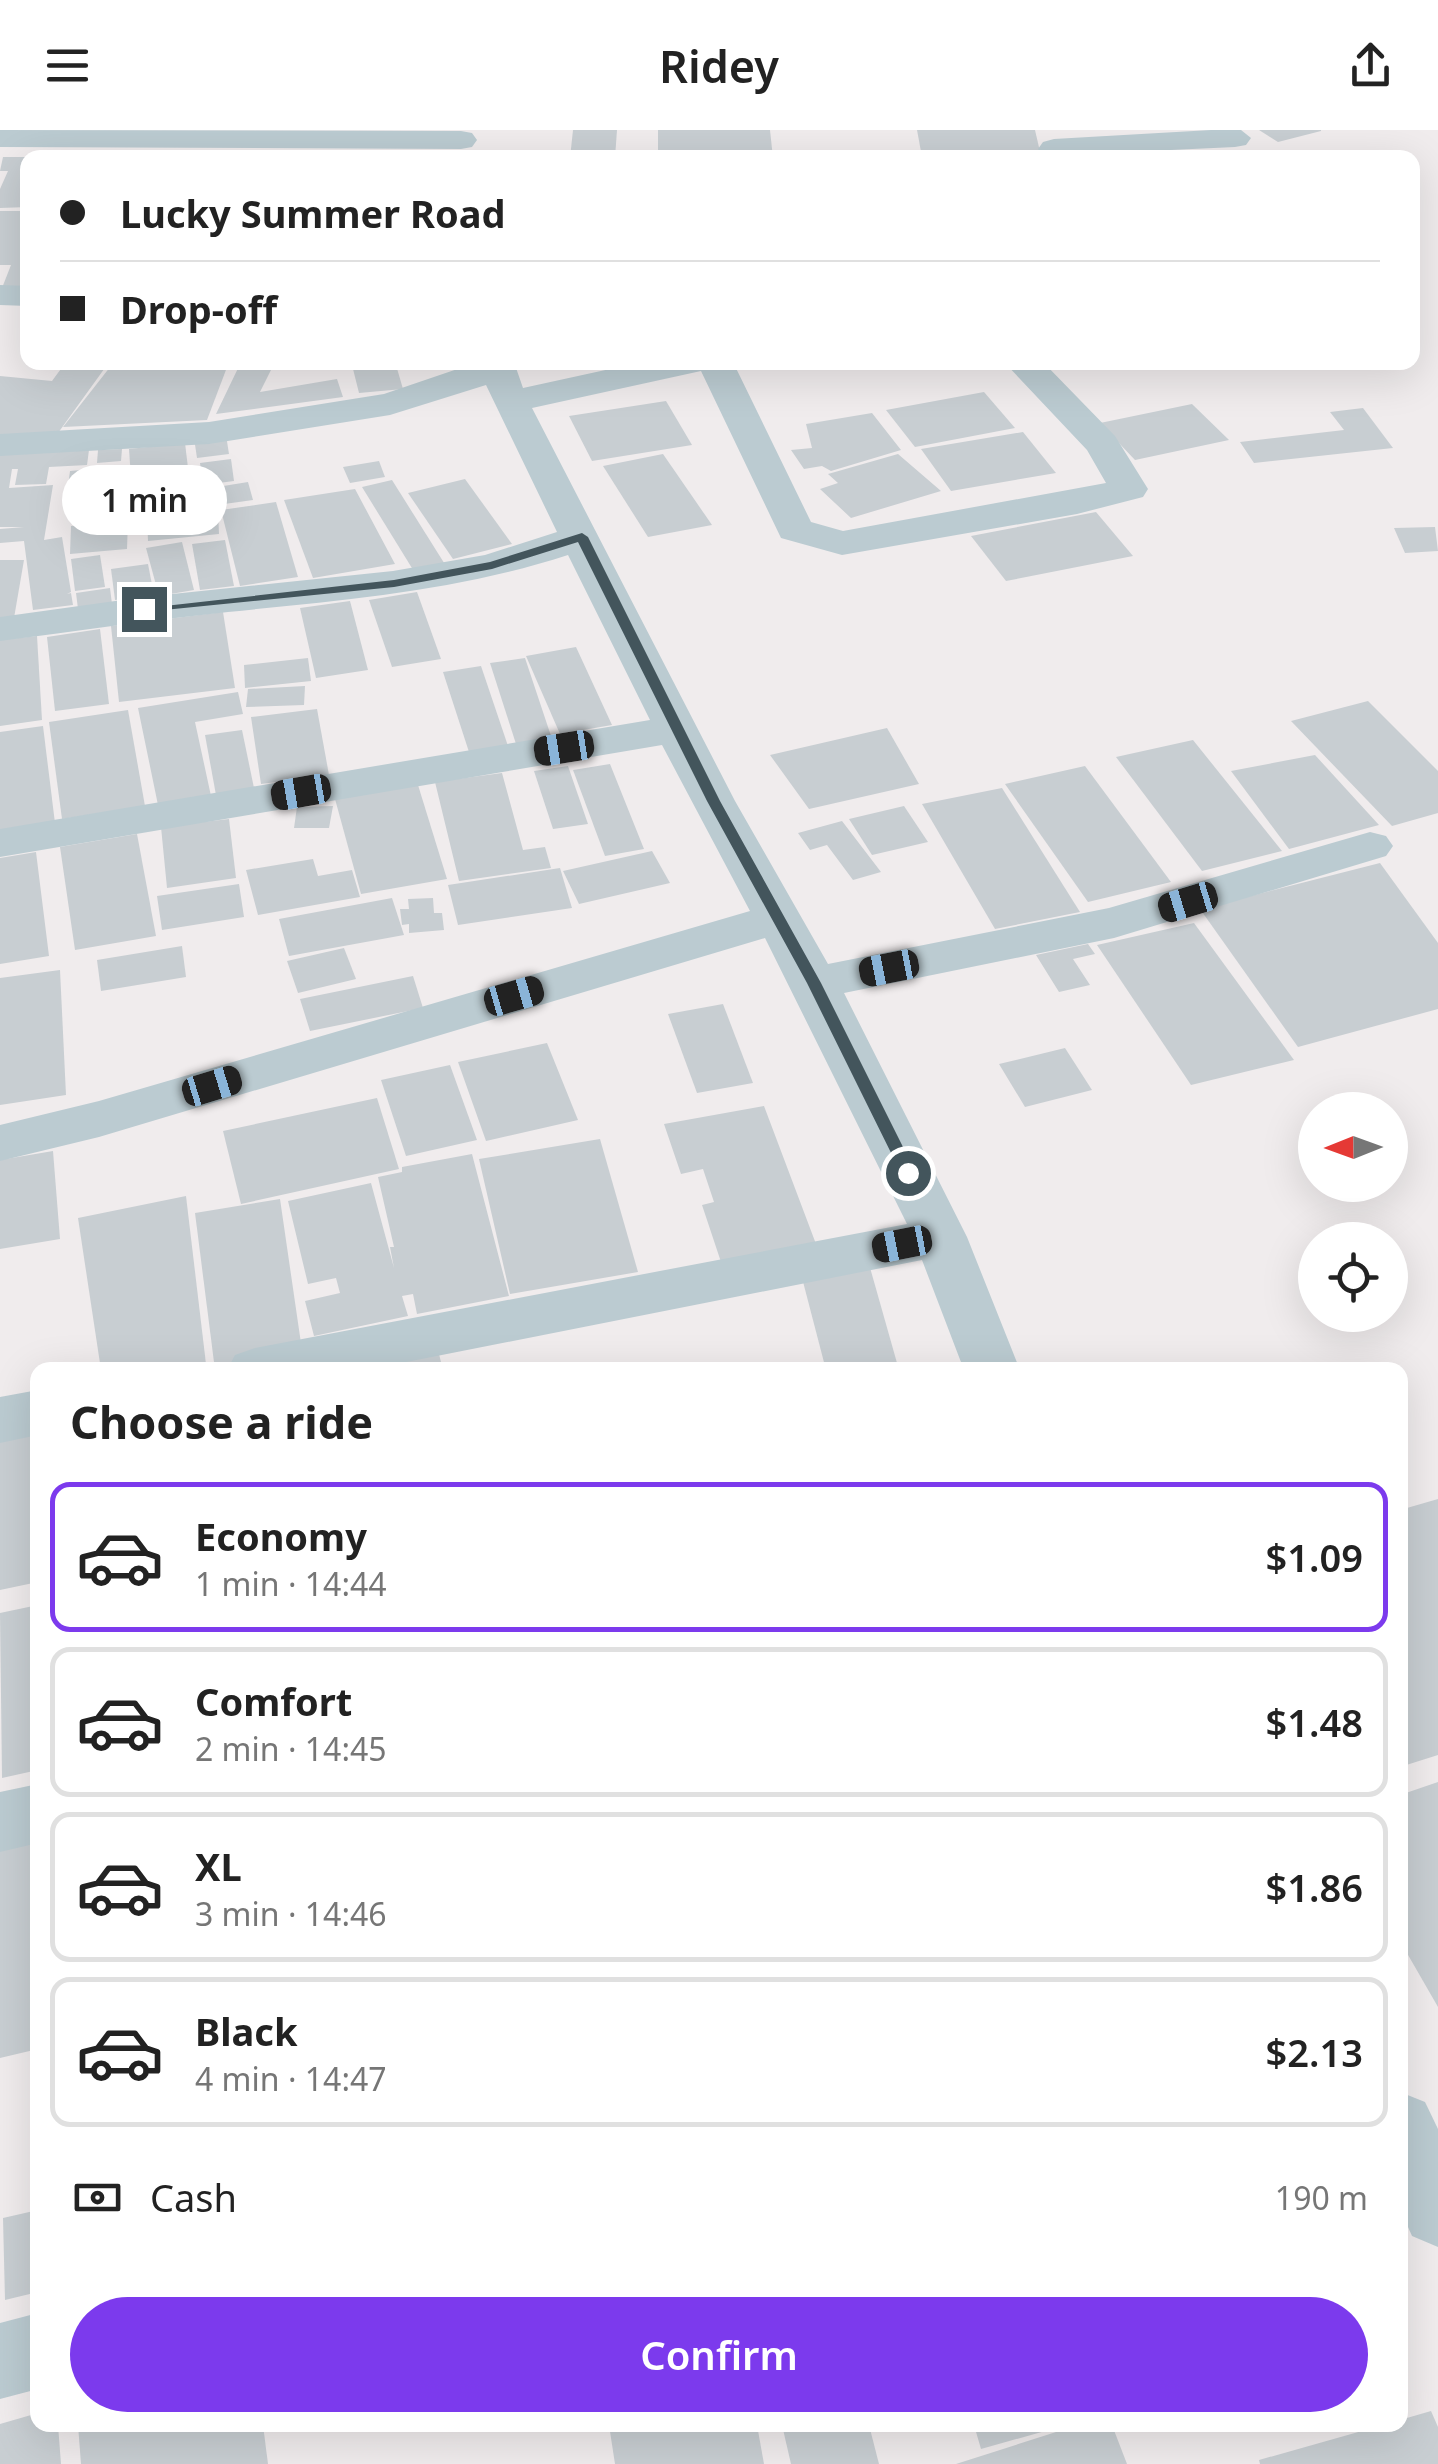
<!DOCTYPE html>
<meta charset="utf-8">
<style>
body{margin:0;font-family:"Noto Sans",sans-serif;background:#f6f6f6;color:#222;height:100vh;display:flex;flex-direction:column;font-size:38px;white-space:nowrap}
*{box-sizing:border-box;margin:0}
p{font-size:32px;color:#767676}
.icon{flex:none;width:55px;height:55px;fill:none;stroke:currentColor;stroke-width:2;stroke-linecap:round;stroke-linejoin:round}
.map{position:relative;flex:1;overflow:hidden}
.panel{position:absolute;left:30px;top:1232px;width:1378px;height:1070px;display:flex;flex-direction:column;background:#fff;border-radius:20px;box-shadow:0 10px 40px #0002}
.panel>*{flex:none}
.top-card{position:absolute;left:20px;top:20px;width:1400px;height:220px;border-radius:20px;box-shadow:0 10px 40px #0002;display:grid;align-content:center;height:220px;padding:0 40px;background:#fff}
.needle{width:65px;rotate:269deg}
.buttons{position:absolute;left:1298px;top:962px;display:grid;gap:20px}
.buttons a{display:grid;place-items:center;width:110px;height:110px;border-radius:50%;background:#fff;box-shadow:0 10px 40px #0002;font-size:50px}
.end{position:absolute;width:45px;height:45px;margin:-22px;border:12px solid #43555c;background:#fff;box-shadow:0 0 0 5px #fff}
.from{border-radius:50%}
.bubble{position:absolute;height:70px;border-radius:35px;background:#fff;box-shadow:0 10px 40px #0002;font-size:32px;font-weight:600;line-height:70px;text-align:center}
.car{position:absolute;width:30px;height:60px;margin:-30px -15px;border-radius:12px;box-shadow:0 0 8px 2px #0007;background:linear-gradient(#222 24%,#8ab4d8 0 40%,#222 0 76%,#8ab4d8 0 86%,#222 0)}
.top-card b{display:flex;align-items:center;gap:35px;height:95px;font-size:38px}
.top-card b+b{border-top:2px solid #e0e0e0}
.top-card i{width:25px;height:25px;background:#222}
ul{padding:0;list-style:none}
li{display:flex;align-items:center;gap:30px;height:150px;margin:0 20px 15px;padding:0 20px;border:5px solid #e0e0e0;border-radius:20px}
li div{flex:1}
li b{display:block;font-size:38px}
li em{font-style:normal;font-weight:600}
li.selected{border-color:#7c3aed}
li>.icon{width:90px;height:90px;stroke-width:1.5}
h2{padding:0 40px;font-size:45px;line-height:120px}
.pay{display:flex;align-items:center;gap:25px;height:110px;padding:0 40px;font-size:38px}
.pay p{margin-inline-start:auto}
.button{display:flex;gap:20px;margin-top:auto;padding:20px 40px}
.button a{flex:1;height:115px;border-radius:60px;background:#7c3aed;color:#fff;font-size:40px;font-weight:600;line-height:115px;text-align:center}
header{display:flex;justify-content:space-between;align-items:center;height:130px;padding:0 40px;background:#fff;font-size:45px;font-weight:600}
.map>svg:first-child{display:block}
.building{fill:#c8ced2}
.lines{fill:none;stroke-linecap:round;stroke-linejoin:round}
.minor{fill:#bbcbd1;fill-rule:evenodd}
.route{fill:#43555c}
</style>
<header><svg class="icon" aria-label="menu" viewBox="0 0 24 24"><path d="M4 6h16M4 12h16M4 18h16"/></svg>Ridey<svg class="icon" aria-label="share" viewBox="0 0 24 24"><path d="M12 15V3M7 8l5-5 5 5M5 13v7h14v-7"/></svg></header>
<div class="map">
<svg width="1438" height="2334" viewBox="0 0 1438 2334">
<rect width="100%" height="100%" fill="#f0eced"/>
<g class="building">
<polygon points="573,0 617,0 615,28 570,28"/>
<polygon points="658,0 770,0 773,28 658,28"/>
<polygon points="917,0 1035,0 1041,26 922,27"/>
<polygon points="1259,0 1321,0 1321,1 1278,12"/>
<polygon points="3,27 28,27 28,77 0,78 0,59 8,41 0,41"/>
<polygon points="0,81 28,81 28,120 20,136 24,136 28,128 25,159 2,158 11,135 0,135"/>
<polygon points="66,232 107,235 58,303 0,308 0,246 52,251"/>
<polygon points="114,232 229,232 207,290 63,297"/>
<polygon points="241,232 275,232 260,262 337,249 343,267 216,284"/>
<polygon points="396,235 403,259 359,263 353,239"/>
<polygon points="984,262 1015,298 915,317 886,280"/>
<polygon points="666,271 692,315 592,331 569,286"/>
<polygon points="1192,274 1229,310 1135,330 1100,293"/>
<polygon points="1363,278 1393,318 1254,333 1240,312 1344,300 1330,282"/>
<polygon points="872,283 901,320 831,341 822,336 804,339 791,320 812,318 806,294"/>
<polygon points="1023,302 1056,343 951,361 921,319"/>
<polygon points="226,305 229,324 197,328 194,308"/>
<polygon points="185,313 192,371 133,377 129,319"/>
<polygon points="122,319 121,331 97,333 98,320"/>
<polygon points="89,320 87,335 49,337 46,354 15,355 18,339 12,339 9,358 53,355 44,410 62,407 71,462 67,464 71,463 73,475 33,480 24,411 0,413 0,399 24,397 0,397 0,325"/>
<polygon points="663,324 712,395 648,407 603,336"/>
<polygon points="898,324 941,361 851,388 820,359 838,353 828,344"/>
<polygon points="231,329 234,351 203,355 200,333"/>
<polygon points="379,331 385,347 350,353 343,337"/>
<polygon points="92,339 89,355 68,356 70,341"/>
<polygon points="465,349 512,414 453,429 408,363"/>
<polygon points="392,350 446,436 415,443 362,357"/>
<polygon points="248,352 253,370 210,376 205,359"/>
<polygon points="111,358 115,378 80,383 76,363"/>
<polygon points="355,359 395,434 313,448 284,370"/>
<polygon points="276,372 298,447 240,456 221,380"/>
<polygon points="218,380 219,404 148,411 147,387"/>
<polygon points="1096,382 1133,426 1006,451 971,406"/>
<polygon points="128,391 127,419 70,424 71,396"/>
<polygon points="1435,397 1438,421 1405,423 1394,398"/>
<polygon points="225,410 234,456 200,460 192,414"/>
<polygon points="182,412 194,460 159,466 146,418"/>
<polygon points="100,425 105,457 75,461 71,429"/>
<polygon points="0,430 24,430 14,488 0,488"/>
<polygon points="148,434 154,465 115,470 111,439"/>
<polygon points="110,458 112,474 78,479 76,463"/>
<polygon points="417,462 441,529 392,537 369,470"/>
<polygon points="350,471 368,540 316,548 300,478"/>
<polygon points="223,482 235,558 119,572 111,496"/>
<polygon points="100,499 109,574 55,581 47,507"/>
<polygon points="37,506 42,590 0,596 0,510"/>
<polygon points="576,517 612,595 560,604 526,526"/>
<polygon points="308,528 311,551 245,558 244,535"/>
<polygon points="525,528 553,612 516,614 490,533"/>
<polygon points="481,536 508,616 469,622 443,542"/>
<polygon points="305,556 304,575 246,577 248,559"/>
<polygon points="238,562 243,584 195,592 211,666 158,675 138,578"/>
<polygon points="1368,571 1438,641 1438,683 1392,696 1291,591"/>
<polygon points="317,579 329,645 261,654 251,587"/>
<polygon points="128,580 145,676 62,689 49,592"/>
<polygon points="43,596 55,693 0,702 0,602"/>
<polygon points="887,598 919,654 809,679 770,625"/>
<polygon points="242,600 254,658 216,665 205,605"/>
<polygon points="1193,610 1282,721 1202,741 1116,627"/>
<polygon points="1315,625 1379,695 1289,719 1231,641"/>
<polygon points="610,634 644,719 605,726 573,640"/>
<polygon points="568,636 588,694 553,699 534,641"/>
<polygon points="1085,636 1171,752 1088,772 1005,654"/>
<polygon points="502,643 523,720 545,717 551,738 459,751 435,652"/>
<polygon points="418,655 447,749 361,764 335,669"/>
<polygon points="1002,658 1080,782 995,799 922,674"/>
<polygon points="333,676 329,698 294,698 297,677"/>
<polygon points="904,676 928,712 872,725 849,689"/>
<polygon points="229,689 236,748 167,758 161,697"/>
<polygon points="842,691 881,742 853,750 827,715 810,720 798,703"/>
<polygon points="137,704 156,806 75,820 60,717"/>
<polygon points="652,721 670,753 579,774 563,741"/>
<polygon points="36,722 49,826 0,834 0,728"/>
<polygon points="313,729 318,746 352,740 360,767 258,785 246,740"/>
<polygon points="1380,733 1438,813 1438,879 1298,917 1200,779"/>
<polygon points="560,738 572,778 458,795 448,755"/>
<polygon points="239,754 244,787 162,800 157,766"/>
<polygon points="392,768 404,805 289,826 279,789"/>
<polygon points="433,768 434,783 442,783 444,800 409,803 409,794 402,795 400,779 409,779 408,769"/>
<polygon points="1194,793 1294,930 1191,955 1097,815"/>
<polygon points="1088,814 1095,824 1073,829 1090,855 1059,862 1036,825"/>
<polygon points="182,816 186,847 101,861 97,830"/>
<polygon points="344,818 356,849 298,863 287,831"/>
<polygon points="60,840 66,965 0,975 0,848"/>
<polygon points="413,846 423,878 310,901 300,869"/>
<polygon points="723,874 753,953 697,963 668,884"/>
<polygon points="547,913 578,990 486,1011 458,932"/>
<polygon points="1065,918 1092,960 1025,977 999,934"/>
<polygon points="450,935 477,1010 406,1026 381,950"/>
<polygon points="377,968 399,1039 241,1074 223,1001"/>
<polygon points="764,976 816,1114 721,1132 702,1075 714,1072 703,1039 681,1044 664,994"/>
<polygon points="600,1009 638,1142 510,1164 479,1029"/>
<polygon points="53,1021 60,1109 0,1119 0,1030"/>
<polygon points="472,1024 509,1166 417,1184 413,1164 402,1166 408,1186 314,1206 305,1171 340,1163 336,1148 308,1154 288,1071 371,1053 394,1138 390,1117 394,1117 378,1047 402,1042 402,1037"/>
<polygon points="186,1066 206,1234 175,1240 101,1240 78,1088"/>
<polygon points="280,1069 303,1227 215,1240 195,1083"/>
<polygon points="869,1134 899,1240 826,1240 801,1144"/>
<polygon points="437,1216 443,1240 324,1240"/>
<polygon points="38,1285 38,1452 0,1460 0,1292"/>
<polygon points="1438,1369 1438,1625 1400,1637 1400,1380"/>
<polygon points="38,1475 38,1640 2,1648 0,1483"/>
<polygon points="1438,1652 1438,1877 1400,1811 1400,1665"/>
<polygon points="38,1709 38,1919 0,1928 0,1718"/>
<polygon points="38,2080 38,2162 5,2170 3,2088"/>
<polygon points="1431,2281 1438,2297 1438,2334 1260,2334 1259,2330 1383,2295 1400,2295 1400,2290"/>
<polygon points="38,2283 38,2295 58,2295 61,2334 0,2334 0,2294"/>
<polygon points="78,2295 263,2295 268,2334 81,2334"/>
<polygon points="609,2295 757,2295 764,2334 615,2334"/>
<polygon points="782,2295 869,2295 879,2334 791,2334"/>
<polygon points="974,2295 1063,2295 1063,2296 981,2319"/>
<polygon points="1078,2295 1112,2295 1127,2334 956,2334"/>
</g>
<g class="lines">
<g class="minor">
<polygon points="0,0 461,1 472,3 477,10 472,17 461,19 0,17"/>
<polygon points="1211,0 1241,0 1251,8 1246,15 1235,17 1043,26 1038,19 1043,12 1054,9"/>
<polygon points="0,155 28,156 28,176 0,175"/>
<path d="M478 232H514L523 258 642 232H733L811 392 843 401 1106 353 1087 320 1004 232H1043L1115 306 1148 359 1143 367 1077 384 842 425 781 408 701 241 532 278 735 671 828 834 1109 778 1370 702 1386 706 1393 716 1386 726 1114 808 844 863 967 1107 1020 1240H964L922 1130 366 1240H227L235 1225 255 1218 907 1094 765 808 99 1007 0 1031V995L99 971 750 781 662 615 0 727V699L650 590 568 425C457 461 344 470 228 482 152 490 76 501 0 511V487L144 467 393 441 485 425 557 402 486 255 390 285 209 314 0 326V304L209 292 384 264Z"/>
<polygon points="38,1260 38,1305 0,1313 0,1267"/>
<polygon points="38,1654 38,1713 0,1722 0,1662"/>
<polygon points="1400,1962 1425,1972 1438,1999 1438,2117 1412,2106 1400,2079"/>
<polygon points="38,2183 38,2259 0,2269 0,2193"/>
</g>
</g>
<polygon class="route" points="582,403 588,407 720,671 821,853 916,1043 914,1047 908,1049 901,1043 807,853 707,671 578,412 492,439 394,457 144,482 138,479 394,450 490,432"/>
</svg>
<div class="buttons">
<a><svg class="needle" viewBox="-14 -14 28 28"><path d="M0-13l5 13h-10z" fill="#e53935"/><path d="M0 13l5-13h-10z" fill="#767676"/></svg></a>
<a><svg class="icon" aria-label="locate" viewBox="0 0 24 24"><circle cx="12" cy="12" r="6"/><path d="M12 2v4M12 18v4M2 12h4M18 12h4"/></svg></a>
</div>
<i class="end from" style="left:908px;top:1043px"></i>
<i class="end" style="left:144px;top:479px"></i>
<div class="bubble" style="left:62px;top:335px;width:165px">1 min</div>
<i class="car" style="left:564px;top:618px;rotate:261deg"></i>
<i class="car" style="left:301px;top:662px;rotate:260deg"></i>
<i class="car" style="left:1188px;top:772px;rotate:253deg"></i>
<i class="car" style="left:889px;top:838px;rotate:259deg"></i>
<i class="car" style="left:514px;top:866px;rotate:74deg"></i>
<i class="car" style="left:212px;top:956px;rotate:73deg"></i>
<i class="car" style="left:902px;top:1114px;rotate:259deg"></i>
<div class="top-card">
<b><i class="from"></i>Lucky Summer Road</b>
<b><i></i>Drop-off</b>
</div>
<section class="panel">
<h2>Choose a ride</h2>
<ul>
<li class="selected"><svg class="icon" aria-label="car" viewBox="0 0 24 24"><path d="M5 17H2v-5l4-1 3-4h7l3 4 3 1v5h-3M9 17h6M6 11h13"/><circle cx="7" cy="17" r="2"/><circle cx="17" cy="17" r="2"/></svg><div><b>Economy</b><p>1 min · 14:44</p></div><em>$1.09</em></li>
<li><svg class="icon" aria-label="car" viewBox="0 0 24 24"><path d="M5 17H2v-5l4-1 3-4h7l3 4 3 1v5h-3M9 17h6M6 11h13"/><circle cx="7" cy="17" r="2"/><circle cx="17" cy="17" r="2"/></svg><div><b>Comfort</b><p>2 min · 14:45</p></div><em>$1.48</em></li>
<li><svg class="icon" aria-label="car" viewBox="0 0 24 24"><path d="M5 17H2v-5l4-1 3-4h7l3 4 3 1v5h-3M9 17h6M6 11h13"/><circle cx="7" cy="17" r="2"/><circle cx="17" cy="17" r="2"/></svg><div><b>XL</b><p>3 min · 14:46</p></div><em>$1.86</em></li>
<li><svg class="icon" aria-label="car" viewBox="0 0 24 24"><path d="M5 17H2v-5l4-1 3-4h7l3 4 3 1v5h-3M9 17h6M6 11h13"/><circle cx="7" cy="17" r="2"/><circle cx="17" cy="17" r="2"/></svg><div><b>Black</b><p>4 min · 14:47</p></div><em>$2.13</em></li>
</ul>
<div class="pay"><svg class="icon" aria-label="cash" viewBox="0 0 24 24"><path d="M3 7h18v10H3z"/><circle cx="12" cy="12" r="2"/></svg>Cash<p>190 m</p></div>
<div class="button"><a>Confirm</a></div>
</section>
</div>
